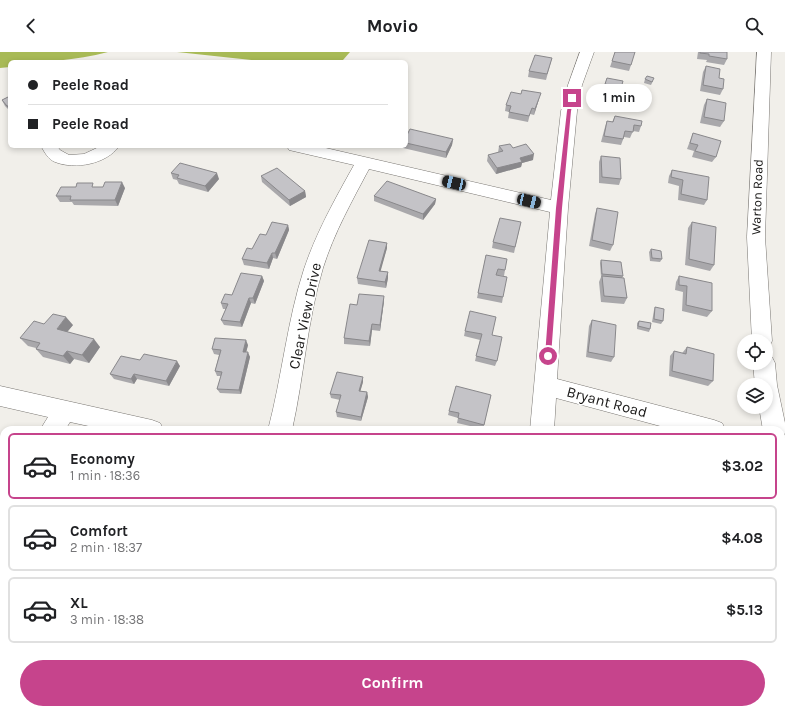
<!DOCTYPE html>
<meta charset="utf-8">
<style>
body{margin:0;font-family:Karla,sans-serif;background:#f6f6f6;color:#202124;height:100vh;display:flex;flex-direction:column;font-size:15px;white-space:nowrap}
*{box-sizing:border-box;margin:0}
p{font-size:13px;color:#757577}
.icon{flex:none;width:22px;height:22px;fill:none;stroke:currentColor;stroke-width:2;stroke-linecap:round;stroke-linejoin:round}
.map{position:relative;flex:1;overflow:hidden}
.drawer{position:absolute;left:0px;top:374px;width:785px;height:288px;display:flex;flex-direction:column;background:#fff;border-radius:12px 12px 0 0;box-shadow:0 2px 6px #0003}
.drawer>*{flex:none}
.top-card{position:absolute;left:8px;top:8px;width:400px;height:88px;border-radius:6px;box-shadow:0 2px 6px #0003;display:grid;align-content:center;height:88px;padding:0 20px;background:#fff}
.controls{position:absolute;left:737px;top:282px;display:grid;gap:8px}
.controls a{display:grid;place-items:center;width:36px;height:36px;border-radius:50%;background:#fff;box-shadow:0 2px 6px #0003;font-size:20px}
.end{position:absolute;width:18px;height:18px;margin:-9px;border:5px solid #c6448c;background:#fff;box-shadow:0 0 0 2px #fff}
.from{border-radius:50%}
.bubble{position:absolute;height:28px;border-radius:14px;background:#fff;box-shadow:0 2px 6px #0003;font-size:13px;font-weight:700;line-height:28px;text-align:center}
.car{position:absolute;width:12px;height:24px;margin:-12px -6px;border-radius:5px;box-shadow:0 0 3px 1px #0007;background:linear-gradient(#222 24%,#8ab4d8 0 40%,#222 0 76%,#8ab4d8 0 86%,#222 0)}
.top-card b{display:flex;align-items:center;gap:14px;height:38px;font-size:15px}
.top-card b+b{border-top:1px solid #e0e0e0}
.top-card i{width:10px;height:10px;background:#202124}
ul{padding:7px 0 0;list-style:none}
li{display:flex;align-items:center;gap:12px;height:66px;margin:0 8px 6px;padding:0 12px;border:2px solid #e0e0e0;border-radius:6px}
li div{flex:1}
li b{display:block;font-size:15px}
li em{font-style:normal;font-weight:700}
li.on{border-color:#c6448c}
li>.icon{width:36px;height:36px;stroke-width:1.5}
.button{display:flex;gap:8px;margin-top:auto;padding:8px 20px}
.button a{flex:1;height:46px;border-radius:24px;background:#c6448c;color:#fff;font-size:16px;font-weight:700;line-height:46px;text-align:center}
header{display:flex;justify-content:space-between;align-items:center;height:52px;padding:0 20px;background:#fff;font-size:18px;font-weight:700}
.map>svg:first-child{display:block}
.forest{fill:#a8ba56}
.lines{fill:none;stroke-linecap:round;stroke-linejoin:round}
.minor-casing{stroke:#797672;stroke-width:1}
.minor{fill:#fff;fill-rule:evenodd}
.wall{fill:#a9a8ab}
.shaded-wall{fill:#89888b}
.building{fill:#c4c3c7;stroke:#89888b}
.route{fill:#c6448c}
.labels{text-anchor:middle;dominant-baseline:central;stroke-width:3;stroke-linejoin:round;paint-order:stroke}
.far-street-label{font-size:13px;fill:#191817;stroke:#fff}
.street-label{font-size:15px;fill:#191817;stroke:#fff}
</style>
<header><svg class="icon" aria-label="back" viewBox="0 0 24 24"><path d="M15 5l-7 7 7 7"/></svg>Movio<svg class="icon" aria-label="search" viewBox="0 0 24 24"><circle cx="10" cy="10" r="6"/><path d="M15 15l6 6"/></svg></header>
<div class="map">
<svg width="785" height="662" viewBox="0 0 785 662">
<rect width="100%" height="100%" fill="#f1efea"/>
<g class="forest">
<path d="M0 0H108C75 9 44 10 10 10V15L0 16Z"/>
<polygon points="177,0 350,0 343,8 336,10 270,10"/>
</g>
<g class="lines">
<defs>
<g id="minor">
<path d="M580 0H594L582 33 577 59 568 156 557 327 714 368 722 371 726 378H675L556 346 554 378H530L550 160 369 117C352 149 334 181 323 216 307 269 304 325 292 378H268C282 325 287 269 304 217 316 181 335 147 354 113L289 98 287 94H317L551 148 561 59 568 33Z"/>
<polygon points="757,0 771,0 765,185 772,289 769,295 766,296 766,289 752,289 747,185"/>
<path d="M41 94H57L60 98 69 103 84 102 101 94H119C107 112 75 118 55 110 48 107 45 101 41 94Z"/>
<polygon points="766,303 772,305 775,311 777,333 785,371 785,381 782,386 785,386 785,408 781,407 781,378 763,378 759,355 766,355 766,333 755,333 753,311 766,311"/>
<polygon points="0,334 152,368 160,371 164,378 107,378 70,370 65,378 40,378 48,365 0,354"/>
<polygon points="4,444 4,474 0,475 0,445"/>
<polygon points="164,658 194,658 193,662 163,662"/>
<rect x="500" y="658" width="30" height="4"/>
</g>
</defs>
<use href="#minor" class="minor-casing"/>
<use href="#minor" class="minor"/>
</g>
<g class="wall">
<polygon points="615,0 631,13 629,19 610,15"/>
<polygon points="698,0 727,0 727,7 724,13 706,10 707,8 697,7"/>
<polygon points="552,6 546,28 528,25 529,19"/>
<polygon points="706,14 719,26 723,37 720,43 700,39 703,20"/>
<polygon points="607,26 622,36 629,51 626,57 609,54 610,48 602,47 605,36 604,36"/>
<polygon points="645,27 653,29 651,33 644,31"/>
<polygon points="10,44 10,59 5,54 2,48"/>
<polygon points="539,47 534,63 530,62 528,70 508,66 509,60 505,59 506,53"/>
<polygon points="707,47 724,69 720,75 700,71 704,53"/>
<polygon points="615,64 641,74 639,80 633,79 630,86 624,85 621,93 601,90 605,75 607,69 612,70"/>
<polygon points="693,81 716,105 712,110 692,105 694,99 687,97"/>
<polygon points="406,85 453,87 452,93 446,106 403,96 403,94 406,94"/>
<polygon points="499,94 513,96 533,108 522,111 521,115 496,122 487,109 488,103 498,101"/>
<polygon points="601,104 621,127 619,133 599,131 599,110"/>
<polygon points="672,118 707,148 704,153 678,148 679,134 668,131 669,124"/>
<polygon points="171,121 219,127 208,140 179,132 177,128 173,127"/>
<polygon points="261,124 305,139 306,145 290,154 262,130"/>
<polygon points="95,135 125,136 118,154 74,153 72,150 60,150 56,144"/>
<polygon points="374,144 436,147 435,152 423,168 374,149"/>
<polygon points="597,156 613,193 610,199 589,194 595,162"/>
<polygon points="521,170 514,201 492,196 493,190"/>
<polygon points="692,170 714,213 710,219 685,213 688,176"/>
<polygon points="288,173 289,178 277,207 273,206 269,217 244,213 242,207 252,197"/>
<polygon points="387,191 387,196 380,219 388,220 388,226 386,236 358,232 357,226"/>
<polygon points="651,197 662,207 660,210 650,209 649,200"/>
<polygon points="486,203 505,218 504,224 496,223 503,245 502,251 477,246"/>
<polygon points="601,208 623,224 622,226 627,246 624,252 601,250 599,230 601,225 600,211"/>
<polygon points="262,224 264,229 255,252 251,251 242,275 224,273 221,268 226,257 223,257 221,251 232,243"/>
<polygon points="679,224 712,259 707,265 682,259 683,240 675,238 676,230"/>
<polygon points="384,249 380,279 372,278 370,294 344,292 344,286 357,253"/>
<polygon points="655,255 663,269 661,272 652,270 654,258"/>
<polygon points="592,268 614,305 611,310 586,305 589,274"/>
<polygon points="639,269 650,277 649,280 637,277 637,271"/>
<polygon points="73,273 67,280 100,295 89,311 74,307 70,312 43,305 36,297 36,296 28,294 20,286"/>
<polygon points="465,279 492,283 497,309 495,314 475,309 480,288 464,284"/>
<polygon points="248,293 246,300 250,305 241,342 220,341 217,337 221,324 217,324 215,319 219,303 214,302 212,297"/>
<polygon points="687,295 713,329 708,334 669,324 670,304 674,299 682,301 683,300"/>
<polygon points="140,308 180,314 169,334 137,327 134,332 114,327 110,322"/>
<polygon points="363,330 360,339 367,340 368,345 361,369 337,365 336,360 340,348 331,346 330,342"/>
<polygon points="491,343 483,377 457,371 458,366 448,363 449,359"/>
</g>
<g class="shaded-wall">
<polygon points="541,41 539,47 534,63 535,57"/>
<polygon points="7,54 10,54 10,58"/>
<polygon points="453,87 452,93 446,106 446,100"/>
<polygon points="534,102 533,108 522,111 521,115 496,122 497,116 520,106"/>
<polygon points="217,121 219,127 208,140 205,134"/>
<polygon points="122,130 125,136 118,154 115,148"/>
<polygon points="305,139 306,145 290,154 289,148"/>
<polygon points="436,147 435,152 423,168 423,162"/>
<polygon points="288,173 289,178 277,207 275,201"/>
<polygon points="387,191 387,196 379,225 379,219"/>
<polygon points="272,201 273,206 269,217 267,211"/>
<polygon points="388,220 388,226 386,236 385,230"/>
<polygon points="262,224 264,229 255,252 253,246"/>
<polygon points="384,244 384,249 380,279 380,273"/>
<polygon points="249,246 251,251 242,275 240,270"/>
<polygon points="66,265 73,273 63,285 57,277"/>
<polygon points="372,272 372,278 370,294 369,289"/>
<polygon points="94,287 100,295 89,311 82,303"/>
<polygon points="246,288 248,293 245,305 243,300"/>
<polygon points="67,299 74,307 70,312 63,304"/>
<polygon points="248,300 250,305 241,342 239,338"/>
<polygon points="177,309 180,314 169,334 166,329"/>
<polygon points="134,322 137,327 134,332 131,327"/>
<polygon points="363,325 363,330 359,344 359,339"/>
<polygon points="367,340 368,345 361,369 361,365"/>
<polygon points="4,608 4,622 0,629 0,615"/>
<polygon points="102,658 110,658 109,662 100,662"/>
</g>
<g class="building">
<polygon points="615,0 635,0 631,13 612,9"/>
<polygon points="700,0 727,0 727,7 709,4 709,2 700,1"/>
<polygon points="535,3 552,6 547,22 529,19"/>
<polygon points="706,14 720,17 719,26 724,27 723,37 703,33"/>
<polygon points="647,24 654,26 652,30 645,27"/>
<polygon points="607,26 623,29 621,36 605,32"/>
<polygon points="606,33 631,37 629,51 611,48 612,42 605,41"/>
<polygon points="522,38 541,41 535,57 532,56 529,64 509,60 511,54 506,53 511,40 521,42"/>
<polygon points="10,44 10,54 7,54 2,48"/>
<polygon points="707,47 726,51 724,69 704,65"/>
<polygon points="615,64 642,69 641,74 634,73 633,80 625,79 623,87 604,84 607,69 613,70"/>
<polygon points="410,77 453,87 446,100 406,91 406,85"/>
<polygon points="693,81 721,89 716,105 695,99 698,93 690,91"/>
<polygon points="510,92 513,96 526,92 534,102 520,106 522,110 497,116 488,103 503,99 499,94"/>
<polygon points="601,104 620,106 621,127 602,125"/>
<polygon points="180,111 217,121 205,134 177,126 179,123 171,121"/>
<polygon points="277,116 305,139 289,148 261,124"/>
<polygon points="672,118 709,125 707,148 681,142 683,128 671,125"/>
<polygon points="387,129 436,147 423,162 374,144"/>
<polygon points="105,130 122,130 115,148 70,148 71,144 56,144 61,135 76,135 77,131 93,131 92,135 103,135"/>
<polygon points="597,156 618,160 613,193 592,188"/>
<polygon points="500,166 521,170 515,195 493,190"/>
<polygon points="272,170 288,173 275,201 272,201 267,211 242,207 247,196 252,197 260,182 266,183"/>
<polygon points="692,170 716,175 714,213 689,207"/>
<polygon points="369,188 387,191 379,219 388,220 385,230 357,226"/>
<polygon points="651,197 661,199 662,207 652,206"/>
<polygon points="486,203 507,207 505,218 498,217 496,223 507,225 503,245 478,241"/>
<polygon points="601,208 621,210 623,224 602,222"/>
<polygon points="241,221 262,224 253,246 249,246 240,270 221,268 228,252 221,251 225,242 232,243"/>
<polygon points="602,224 624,226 627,246 604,244"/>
<polygon points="679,224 712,231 712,259 686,253 687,234 679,233"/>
<polygon points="359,242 384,244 380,273 372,272 369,289 344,286 350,252 357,253"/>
<polygon points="655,255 664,257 663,269 654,267"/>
<polygon points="470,259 496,265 492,283 502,285 497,309 476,304 482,282 465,279"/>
<polygon points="53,262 66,265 57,277 94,287 82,303 67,299 63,304 36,297 40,291 20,286 34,269 44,272"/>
<polygon points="592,268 616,273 614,305 588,300"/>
<polygon points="639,269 651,271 650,277 638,274"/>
<polygon points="215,286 246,288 243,300 248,300 239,338 217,337 222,320 215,319 221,298 212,297"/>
<polygon points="687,295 714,302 713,329 672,319 674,299 686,302"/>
<polygon points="144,302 177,309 166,329 134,322 131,327 110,322 121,304 140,308"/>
<polygon points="337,320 363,325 359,339 367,340 361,365 336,360 341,343 330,342"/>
<polygon points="456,334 491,343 484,373 458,366 459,361 449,359"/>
<polygon points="588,376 597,378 587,378"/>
<polygon points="4,539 4,562 0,561 0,546"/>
<polygon points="0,598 4,600 4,608 0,615"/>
<polygon points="57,658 102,658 100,662 55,662"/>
<polygon points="388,658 442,658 441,662 387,662"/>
</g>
<polygon class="route" points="570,45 574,46 571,59 562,156 551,304 548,307 545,304 556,156 567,59"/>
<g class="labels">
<g class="far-street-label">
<text transform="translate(757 145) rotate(-88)">Warton Road</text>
</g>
<g class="street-label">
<text transform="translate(305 264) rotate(-78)">Clear View Drive</text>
<text transform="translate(607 350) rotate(15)">Bryant Road</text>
</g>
</g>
</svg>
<div class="controls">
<a><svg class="icon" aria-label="locate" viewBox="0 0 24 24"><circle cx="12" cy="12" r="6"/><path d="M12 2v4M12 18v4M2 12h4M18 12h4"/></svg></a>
<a><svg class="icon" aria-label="layers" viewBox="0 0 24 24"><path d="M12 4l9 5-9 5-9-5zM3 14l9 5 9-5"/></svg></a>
</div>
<i class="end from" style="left:548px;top:304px"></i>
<i class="end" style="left:572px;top:46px"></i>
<div class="bubble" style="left:586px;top:32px;width:66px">1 min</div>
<i class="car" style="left:454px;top:131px;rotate:283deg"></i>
<i class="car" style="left:529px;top:149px;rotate:103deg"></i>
<div class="top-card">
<b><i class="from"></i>Peele Road</b>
<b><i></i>Peele Road</b>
</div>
<section class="drawer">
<ul>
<li class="on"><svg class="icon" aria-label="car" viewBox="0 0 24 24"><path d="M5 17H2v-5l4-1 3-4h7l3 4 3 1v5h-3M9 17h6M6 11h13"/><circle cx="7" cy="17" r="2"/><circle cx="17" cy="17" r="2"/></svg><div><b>Economy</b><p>1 min · 18:36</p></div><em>$3.02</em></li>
<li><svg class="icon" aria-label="car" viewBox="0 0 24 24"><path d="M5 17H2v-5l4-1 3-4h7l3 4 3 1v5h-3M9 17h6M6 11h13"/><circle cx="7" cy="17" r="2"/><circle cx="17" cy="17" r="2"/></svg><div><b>Comfort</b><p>2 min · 18:37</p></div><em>$4.08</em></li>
<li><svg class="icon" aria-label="car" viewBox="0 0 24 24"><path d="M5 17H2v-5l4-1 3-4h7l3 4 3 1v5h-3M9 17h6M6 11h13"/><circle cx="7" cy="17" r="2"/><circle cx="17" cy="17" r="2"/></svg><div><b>XL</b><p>3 min · 18:38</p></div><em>$5.13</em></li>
</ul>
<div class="button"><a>Confirm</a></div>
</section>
</div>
